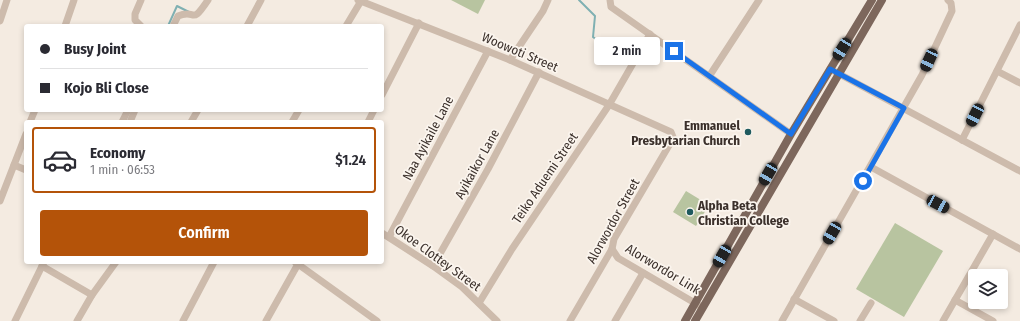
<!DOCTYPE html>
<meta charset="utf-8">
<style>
body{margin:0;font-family:"Fira Sans Condensed",sans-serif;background:#f2f2f3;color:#2b2b33;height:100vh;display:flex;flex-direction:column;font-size:15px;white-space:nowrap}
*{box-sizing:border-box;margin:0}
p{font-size:13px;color:#7c7c81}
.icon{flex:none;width:22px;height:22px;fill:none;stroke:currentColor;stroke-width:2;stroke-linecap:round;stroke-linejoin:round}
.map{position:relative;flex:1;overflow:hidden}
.details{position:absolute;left:24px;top:120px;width:360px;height:144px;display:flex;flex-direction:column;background:#fff;border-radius:4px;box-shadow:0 2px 6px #0003}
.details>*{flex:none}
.guide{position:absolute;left:24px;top:24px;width:360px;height:88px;border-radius:4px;box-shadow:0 2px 6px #0003;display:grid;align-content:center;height:88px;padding:0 16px;background:#fff}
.tools{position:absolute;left:968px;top:269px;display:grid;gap:8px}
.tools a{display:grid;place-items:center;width:40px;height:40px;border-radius:4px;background:#fff;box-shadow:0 2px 6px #0003;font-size:20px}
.end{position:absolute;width:18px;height:18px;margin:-9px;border:5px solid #1a73e8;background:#fff;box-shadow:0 0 0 2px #fff}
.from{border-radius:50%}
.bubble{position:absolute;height:28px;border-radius:4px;background:#fff;box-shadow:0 2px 6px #0003;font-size:13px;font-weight:600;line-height:28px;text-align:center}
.car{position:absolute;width:12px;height:24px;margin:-12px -6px;border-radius:5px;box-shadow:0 0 3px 1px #0007;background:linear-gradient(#222 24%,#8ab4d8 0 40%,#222 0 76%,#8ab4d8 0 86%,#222 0)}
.guide b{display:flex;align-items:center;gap:14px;height:38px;font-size:15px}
.guide b+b{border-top:1px solid #e1e1e2}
.guide i{width:10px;height:10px;background:#2b2b33}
ul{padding:7px 0 0;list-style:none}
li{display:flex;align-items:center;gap:12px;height:66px;margin:0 8px 6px;padding:0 8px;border:2px solid transparent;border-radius:4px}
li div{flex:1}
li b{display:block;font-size:15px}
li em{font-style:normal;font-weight:600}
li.selected{border-color:#b45309}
li>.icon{width:36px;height:36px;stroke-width:1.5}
.button{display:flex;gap:8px;margin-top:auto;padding:8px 16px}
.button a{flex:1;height:46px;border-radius:4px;background:#b45309;color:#fff;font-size:16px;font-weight:600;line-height:46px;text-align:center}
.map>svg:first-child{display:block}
.green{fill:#b8c4a0}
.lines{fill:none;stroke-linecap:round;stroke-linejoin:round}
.stream{stroke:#7fb0b2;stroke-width:2}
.minor{stroke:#cdbbac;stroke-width:7}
.major{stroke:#7d675c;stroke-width:8}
.route{stroke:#1a73e8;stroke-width:5}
.poi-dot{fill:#1f5a5e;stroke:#fbf5ee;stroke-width:1.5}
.labels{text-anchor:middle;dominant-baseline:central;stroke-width:3.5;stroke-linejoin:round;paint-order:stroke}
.street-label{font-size:13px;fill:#3b302b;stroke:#fbf5ee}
.poi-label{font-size:13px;font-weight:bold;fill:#3b302b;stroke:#fbf5ee;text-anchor:end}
</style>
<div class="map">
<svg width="1020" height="321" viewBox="0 0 1020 321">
<rect width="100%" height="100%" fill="#f4ebe1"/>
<g class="green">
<polygon points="451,0 485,0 478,14"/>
<polygon points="686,191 709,205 696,226 673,212"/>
<polygon points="895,223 943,251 904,317 856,289"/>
</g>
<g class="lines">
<g class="stream">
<polyline points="579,0 595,16 593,37 625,61"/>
<polyline points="168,26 177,6 189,12"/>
</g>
<g class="minor">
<polyline points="141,0 135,14 135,20 141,26"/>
<polyline points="358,0 510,60 671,132 673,137 671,142 614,239 612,249 570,321"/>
<polyline points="610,0 611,7 791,134"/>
<polyline points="0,21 7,0"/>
<polyline points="65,26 74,0"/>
<path d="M173 26 178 16C197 8 190 27 208 0"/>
<polyline points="247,26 261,0"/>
<polyline points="346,26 361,1"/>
<polyline points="510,60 543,11 548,0"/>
<polyline points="830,69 1020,171"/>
<polyline points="997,71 1020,83"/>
<polyline points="710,75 759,0"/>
<polyline points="382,95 419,23"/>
<polyline points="30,122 35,110"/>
<polyline points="122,122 128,110"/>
<polyline points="130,122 135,110"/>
<polyline points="191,122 198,110"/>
<polyline points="292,122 299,110"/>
<polyline points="368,122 374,110"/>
<polyline points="962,140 1020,25"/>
<polyline points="14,165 26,170"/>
<polyline points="871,167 1020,249"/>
<polyline points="0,201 26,134"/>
<polyline points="382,233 433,266 462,287 497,321"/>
<polyline points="389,237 488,51"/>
<polyline points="612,249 618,258 700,306"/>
<polyline points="295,262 377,321"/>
<polyline points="42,266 92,295"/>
<polyline points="433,266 488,169 539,72"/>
<polyline points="794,299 834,321"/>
<polyline points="955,300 993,321"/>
<polyline points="479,303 512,249 609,105 650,34"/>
<polyline points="15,321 44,262"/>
<polyline points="77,321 92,295 116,262"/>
<polyline points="183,321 214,262"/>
<polyline points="266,321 298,264"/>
<polyline points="615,321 643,273"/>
<polyline points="782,321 922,75 952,11 951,3 948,0"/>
<polyline points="860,321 871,303"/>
<polyline points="943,321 993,234"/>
</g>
<g class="major">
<polyline points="685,321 791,134 872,0"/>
<polyline points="695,321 882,0"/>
</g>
</g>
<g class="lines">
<polyline class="route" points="674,51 791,134 830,69 904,108 863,181"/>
</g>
<g class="poi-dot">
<circle cx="748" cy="132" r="4"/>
<circle cx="690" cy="212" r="4"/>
</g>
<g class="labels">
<g class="street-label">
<text transform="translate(520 52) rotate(23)">Woowoti Street</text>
<text transform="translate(428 138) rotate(-62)">Naa Ayikaile Lane</text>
<text transform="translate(477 164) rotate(-61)">Ayikaikor Lane</text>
<text transform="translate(545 178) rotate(-56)">Teiko Aduemi Street</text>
<text transform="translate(613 221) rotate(-61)">Alorwordor Street</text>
<text transform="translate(438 258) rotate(36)">Okoe Clottey Street</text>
<text transform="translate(663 269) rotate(31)">Alorwordor Link</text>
</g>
<g class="poi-label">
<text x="740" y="125">Emmanuel<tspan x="740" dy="15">Presbytarian Church</tspan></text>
<text x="698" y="205" text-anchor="start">Alpha Beta<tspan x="698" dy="15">Christian College</tspan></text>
</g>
</g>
</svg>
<div class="tools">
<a><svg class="icon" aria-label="layers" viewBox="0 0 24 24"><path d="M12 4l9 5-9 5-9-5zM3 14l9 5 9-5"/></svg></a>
</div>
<i class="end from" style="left:863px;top:181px"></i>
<i class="end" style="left:674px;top:51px"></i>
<div class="bubble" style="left:594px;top:37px;width:66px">2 min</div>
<i class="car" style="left:842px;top:49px;rotate:212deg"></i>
<i class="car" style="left:929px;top:60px;rotate:205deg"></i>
<i class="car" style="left:975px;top:115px;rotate:207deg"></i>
<i class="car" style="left:768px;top:174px;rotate:210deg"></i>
<i class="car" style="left:938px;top:204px;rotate:118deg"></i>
<i class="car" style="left:832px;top:233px;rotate:210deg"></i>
<i class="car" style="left:722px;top:256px;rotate:210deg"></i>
<div class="guide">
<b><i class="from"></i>Busy Joint</b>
<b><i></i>Kojo Bli Close</b>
</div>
<section class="details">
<ul>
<li class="selected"><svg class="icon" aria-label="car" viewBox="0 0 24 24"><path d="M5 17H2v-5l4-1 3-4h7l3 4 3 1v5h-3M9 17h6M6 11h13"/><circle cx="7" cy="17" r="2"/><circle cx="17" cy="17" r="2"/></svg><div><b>Economy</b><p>1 min · 06:53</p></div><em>$1.24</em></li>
</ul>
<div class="button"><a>Confirm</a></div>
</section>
</div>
